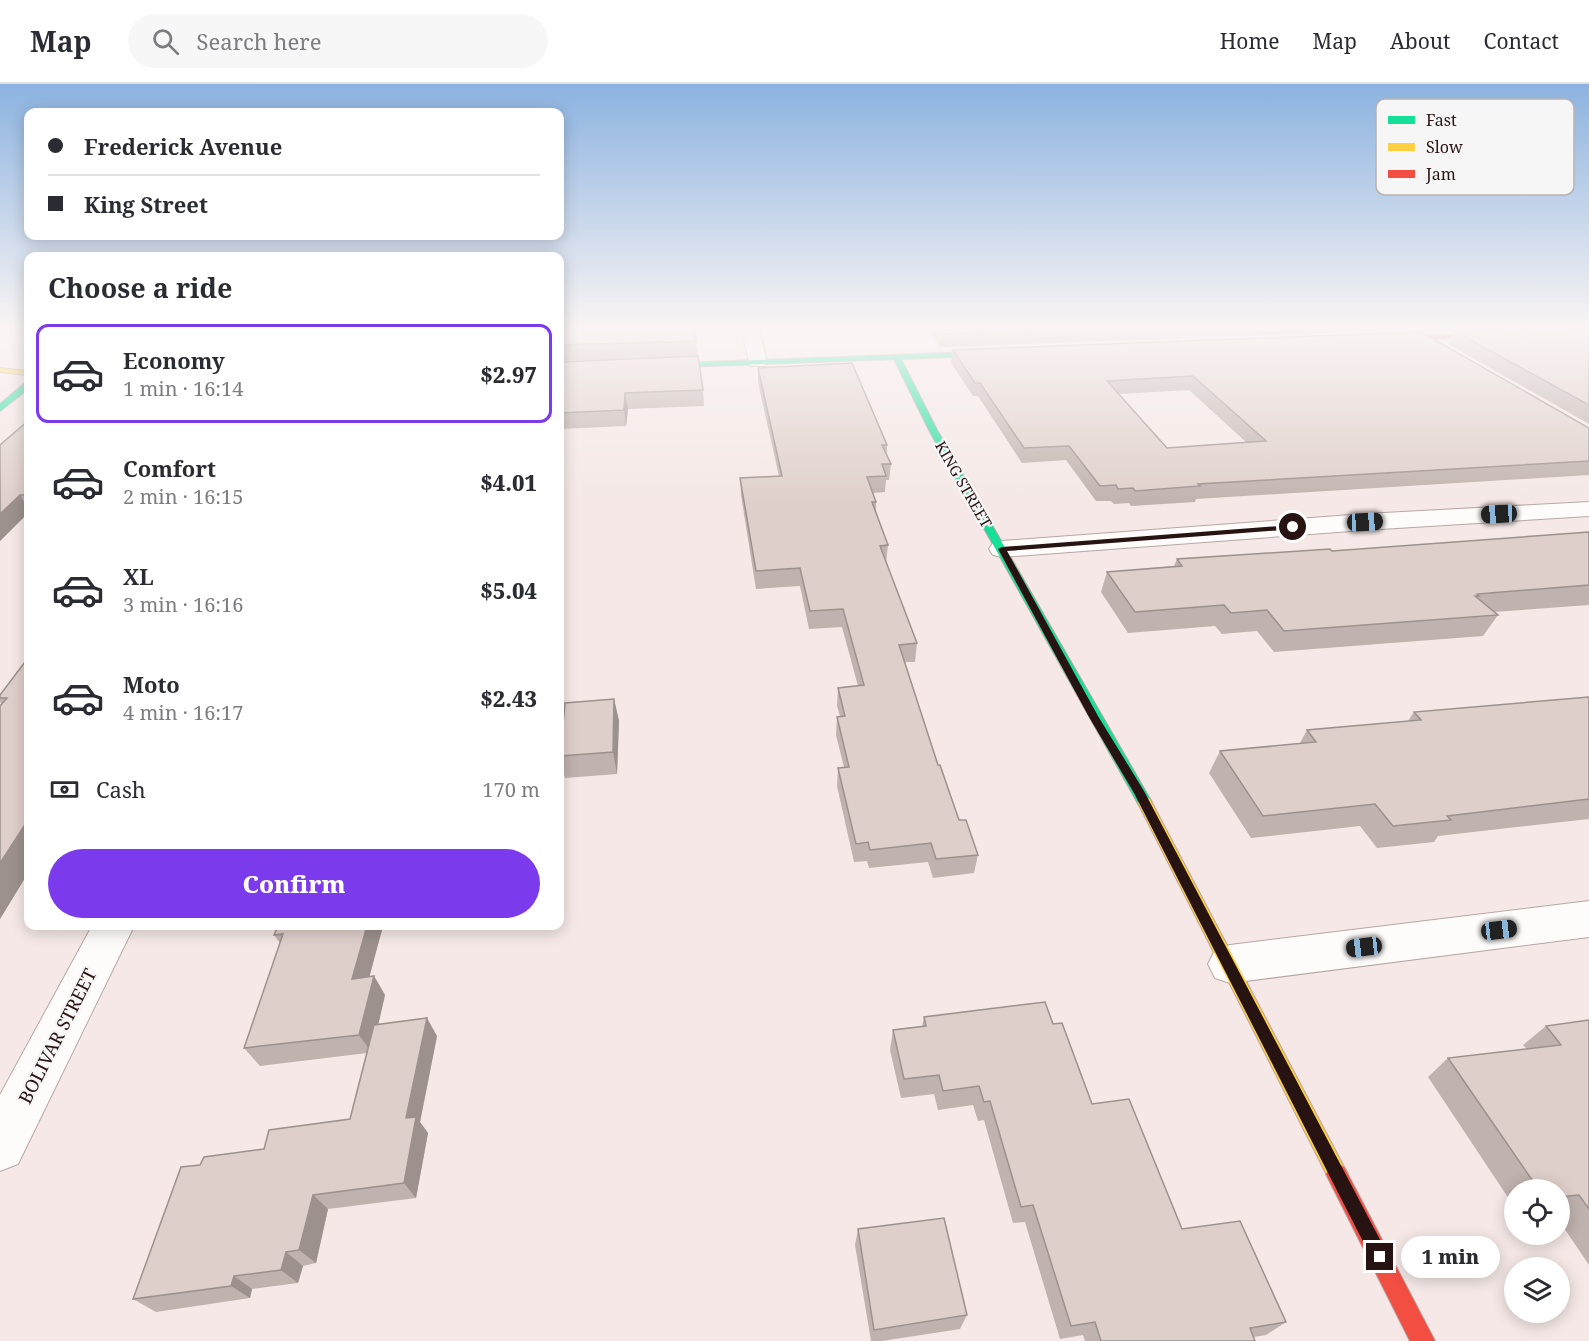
<!DOCTYPE html>
<meta charset="utf-8">
<style>
body{margin:0;font-family:"Noto Serif",serif;background:#f7f7f7;color:#2b2b33;height:100vh;display:flex;flex-direction:column;font-size:22px;white-space:nowrap}
*{box-sizing:border-box;margin:0}
p{font-size:20px;color:#7c7c81}
.icon{flex:none;width:33px;height:33px;fill:none;stroke:currentColor;stroke-width:2;stroke-linecap:round;stroke-linejoin:round}
.map{position:relative;flex:1;overflow:hidden}
.panel{position:absolute;left:24px;top:168px;width:540px;height:678px;display:flex;flex-direction:column;background:#fff;border-radius:12px;box-shadow:0 3px 15px #0003}
.panel>*{flex:none}
.guide{position:absolute;left:24px;top:24px;width:540px;height:132px;border-radius:12px;box-shadow:0 3px 15px #0003;display:grid;align-content:center;height:132px;padding:0 24px;background:#fff}
.tools{position:absolute;left:1504px;top:1095px;display:grid;gap:12px}
.tools a{display:grid;place-items:center;width:66px;height:66px;border-radius:50%;background:#fff;box-shadow:0 3px 15px #0003;font-size:30px}
.end{position:absolute;width:27px;height:27px;margin:-14px;border:8px solid #271312;background:#fff;box-shadow:0 0 0 3px #fff}
.from{border-radius:50%}
.bubble{position:absolute;height:42px;border-radius:21px;background:#fff;box-shadow:0 3px 15px #0003;font-size:20px;font-weight:800;line-height:42px;text-align:center}
.car{position:absolute;width:18px;height:36px;margin:-18px -9px;border-radius:8px;box-shadow:0 0 4px 2px #0007;background:linear-gradient(#222 24%,#8ab4d8 0 40%,#222 0 76%,#8ab4d8 0 86%,#222 0)}
.guide b{display:flex;align-items:center;gap:21px;height:57px;font-size:22px}
.guide b+b{border-top:2px solid #e1e1e2}
.guide i{width:15px;height:15px;background:#2b2b33}
ul{padding:0;list-style:none}
li{display:flex;align-items:center;gap:18px;height:99px;margin:0 12px 9px;padding:0 12px;border:3px solid transparent;border-radius:12px}
li div{flex:1}
li b{display:block;font-size:22px}
li em{font-style:normal;font-weight:800}
li.current{border-color:#7c3aed}
li>.icon{width:54px;height:54px;stroke-width:1.5}
h2{padding:0 24px;font-size:27px;line-height:72px}
.pay{display:flex;align-items:center;gap:15px;height:66px;padding:0 24px;font-size:22px}
.pay p{margin-inline-start:auto}
.primary-button{display:flex;gap:12px;margin-top:auto;padding:12px 24px}
.primary-button a{flex:1;height:69px;border-radius:36px;background:#7c3aed;color:#fff;font-size:24px;font-weight:800;line-height:69px;text-align:center}
header{display:flex;align-items:center;gap:36px;box-sizing:border-box;height:84px;padding:0 30px;background:#fff;border-bottom:2px solid #e1e1e2}
header strong{font-size:28px}
nav{display:flex;gap:33px;margin-inline-start:auto;font-size:21px}
.search{width:420px;height:54px;background:#f7f7f7;display:flex;align-items:center;gap:15px;box-sizing:border-box;padding:0 21px;border-radius:33px;color:#7c7c81;font-size:22px}
.map>svg:first-child{display:block}
.lines{fill:none;stroke-linecap:round;stroke-linejoin:round}
.street-casing{stroke:#b6a7a5;stroke-width:2}
.fast-casing{stroke:#b6a7a5;stroke-width:2}
.slow-casing{stroke:#b6a7a5;stroke-width:2}
.jam-casing{stroke:#b6a7a5;stroke-width:2}
.street{fill:#fefcfb;fill-rule:evenodd}
.fast{fill:#16e098;fill-rule:evenodd}
.slow{fill:#ffcf43;fill-rule:evenodd}
.jam{fill:#f24e42;fill-rule:evenodd}
.wall{fill:#c0b2ae;fill-rule:evenodd}
.shaded-wall{fill:#9c918d}
.building{fill:#dfcfca;stroke:#9c918d;stroke-width:1.5;fill-rule:evenodd}
.route{fill:#271312}
.labels{text-anchor:middle;dominant-baseline:central;stroke-width:4.5;stroke-linejoin:round;paint-order:stroke}
.street-label{font-size:15px;fill:#271312;stroke:#f6f6f6}
.near-street-label{font-size:18px;fill:#271312;stroke:#f6f6f6}
.key{fill:#f6f6f6;stroke:#b8b2b2;stroke-width:1.5}
.key-label{font-size:16px;fill:#271312}
</style>
<header>
<strong>Map</strong>
<div class="search"><svg class="icon" aria-label="search" viewBox="0 0 24 24"><circle cx="10" cy="10" r="6"/><path d="M15 15l6 6"/></svg>Search here</div>
<nav><a>Home</a><a>Map</a><a>About</a><a>Contact</a></nav>
</header>
<div class="map">
<svg width="1589" height="1257" viewBox="0 0 1589 1257">
<rect width="100%" height="100%" fill="#f5e8e6"/>
<g class="lines">
<defs>
<g id="street">
<polygon points="741,245 759,245 767,278 765,282 751,282 749,278"/>
<polygon points="1589,418 1589,432 1365,446 1002,473 993,471 989,465 993,459 1002,457 1365,430"/>
<polygon points="1589,817 1589,853 1230,899 1215,894 1208,880 1215,866 1230,861"/>
<polygon points="92,842 134,842 18,1080 0,1087 0,1011"/>
</g>
<g id="fast">
<polygon points="997,267 1001,269 1000,271 901,275 937,346 1150,715 1152,719 1150,723 1140,723 929,346 894,275 655,284 651,282 655,280"/>
<polygon points="25,299 28,299 28,305 0,327 0,320"/>
</g>
<g id="slow">
<polygon points="0,284 28,287 28,291 0,288"/>
<polygon points="1145,713 1150,715 1152,719 1344,1083 1348,1090 1344,1097 1337,1101 1330,1097 1138,719 1140,715"/>
</g>
<g id="jam">
<polygon points="1589,245 1589,249 1387,257 1383,255 1387,253"/>
<polygon points="1337,1079 1344,1083 1435,1257 1410,1257 1326,1090 1330,1083"/>
</g>
</defs>
<use href="#street" class="street-casing"/>
<use href="#fast" class="fast-casing"/>
<use href="#slow" class="slow-casing"/>
<use href="#jam" class="jam-casing"/>
<use href="#street" class="street"/>
<use href="#fast" class="fast"/>
<use href="#slow" class="slow"/>
<use href="#jam" class="jam"/>
</g>
<g class="wall">
<polygon points="560,245 696,257 698,272 560,277"/>
<polygon points="929,245 1430,245 940,263"/>
<polygon points="1589,245 1589,340 1448,260 1454,247"/>
<path d="M1421 248 1589 344V391L1196 415 1195 418 1131 422 1129 419 1114 420 1111 417H1096L1066 376 1022 379 978 312H973L951 279 953 266ZM1189 306 1246 358 1167 364 1119 310Z"/>
<polygon points="560,278 703,306 704,322 628,325 626,342 560,345"/>
<polygon points="758,284 887,361 887,371 891,380 889,396 886,396 885,408 873,409 876,418 876,428 888,461 886,479 917,559 915,578 905,578 938,681 959,736 978,771 974,789 933,794 928,778 869,784 867,777 854,778 837,702 838,684 844,683 836,651 837,633 840,632 837,622 838,604 858,602 842,543 809,545 800,502 756,505 741,411 740,394 779,392 758,299"/>
<polygon points="28,337 28,429 0,457"/>
<polygon points="1589,448 1589,521 1494,528 1498,531 1483,552 1274,568 1257,547 1222,550 1215,542 1128,549 1101,508 1107,488 1174,482 1177,475 1332,467"/>
<polygon points="28,574 28,789 0,835 0,622 2,620 0,618 0,611"/>
<polygon points="1589,613 1589,735 1438,752 1434,758 1377,764 1360,742 1251,754 1209,689 1220,667 1300,659 1307,646 1408,637 1414,628"/>
<polygon points="614,615 619,637 617,690 565,694 560,672"/>
<polygon points="278,842 383,842 369,893 374,892 385,911 378,940 437,952 420,1038 428,1049 416,1114 328,1125 316,1179 303,1182 298,1199 252,1205 250,1214 156,1228 133,1215 200,1081 264,1065 350,1035 367,969 260,982 244,964 280,859 274,851"/>
<polygon points="924,933 1053,940 1092,1020 1182,1145 1286,1238 1266,1251 1254,1253 1255,1257 1085,1257 1083,1251 1060,1255 1025,1138 1013,1139 984,1036 978,1037 973,1021 938,1026 934,1010 901,1014 890,966 893,946 922,943"/>
<polygon points="1589,936 1589,1181 1560,1138 1560,1106 1515,1106 1515,1124 1428,993 1448,974 1527,965 1523,961 1546,942"/>
<polygon points="858,1145 967,1231 960,1245 882,1257 871,1257 855,1161"/>
</g>
<g class="shaded-wall">
<polygon points="625,309 628,325 626,342 624,326"/>
<polygon points="20,411 28,424 28,429 0,457 0,430"/>
<polygon points="614,615 619,637 617,690 613,668"/>
<polygon points="28,736 28,789 0,835 0,779"/>
<polygon points="367,842 383,842 364,913 352,895"/>
<polygon points="374,892 385,911 372,969 359,951"/>
<polygon points="427,934 437,952 420,1038 428,1049 416,1114 404,1099 406,1034"/>
<polygon points="313,1111 328,1125 316,1179 299,1166"/>
<polygon points="286,1168 303,1182 298,1199 281,1186"/>
<polygon points="234,1192 252,1205 250,1214 231,1202"/>
</g>
<g class="building">
<polygon points="560,245 695,245 696,257 560,261"/>
<polygon points="939,245 1083,245 942,250"/>
<polygon points="1507,245 1589,245 1589,321 1454,247"/>
<path d="M1421 248 1589 344V377L1198 400 1200 402 1135 407 1133 404 1118 405 1116 401 1100 402 1069 362 1024 364 980 299H975L953 266ZM1193 292 1266 357 1167 364 1107 297Z"/>
<polygon points="698,272 703,306 625,309 624,326 560,329 560,278"/>
<polygon points="852,279 887,361 882,361 891,380 882,380 886,392 867,393 876,418 872,418 888,461 880,462 917,559 899,561 938,681 940,681 959,736 966,736 978,771 936,775 931,759 870,766 868,758 856,760 838,684 849,683 837,633 845,632 838,604 864,601 843,525 810,527 800,484 756,487 740,394 782,392 758,284"/>
<polygon points="28,337 28,411 20,411 0,430 0,361"/>
<polygon points="1589,448 1589,501 1477,510 1479,512 1475,512 1498,531 1284,547 1267,526 1231,529 1224,521 1135,528 1107,488 1182,482 1177,475 1330,465 1332,467"/>
<polygon points="28,574 28,728 26,732 28,732 28,736 0,779 0,622 7,614 0,614 0,611"/>
<polygon points="1589,613 1589,715 1447,732 1451,736 1393,742 1375,720 1263,732 1220,667 1316,658 1307,646 1421,636 1414,628"/>
<polygon points="614,615 613,668 560,672 565,619"/>
<polygon points="278,842 367,842 352,895 374,892 359,951 244,964 283,850 274,851"/>
<polygon points="1045,918 1053,940 1062,939 1092,1020 1129,1015 1182,1145 1240,1137 1286,1238 1250,1244 1255,1257 1101,1257 1095,1238 1071,1242 1033,1121 1021,1123 990,1017 984,1018 979,1002 943,1007 939,991 904,995 893,946 926,942 924,933"/>
<polygon points="427,934 406,1034 416,1033 404,1099 313,1111 299,1166 286,1168 281,1186 234,1192 231,1202 133,1215 181,1083 200,1081 204,1073 264,1065 269,1046 350,1035 374,941"/>
<polygon points="1589,936 1589,1125 1579,1111 1560,1113 1560,1106 1539,1106 1448,974 1561,961 1546,942"/>
<polygon points="944,1134 967,1231 874,1246 858,1145"/>
</g>
<linearGradient id="sky" x2="0" y2="1"><stop stop-color="#8bb2e0"/><stop offset="0.58" stop-color="#faf5f4"/><stop offset="1" stop-color="#faf5f4" stop-opacity="0"/></linearGradient>
<rect width="1589" height="421" fill="url(#sky)"/>
<polygon class="route" points="1293,441 1297,443 1296,445 1007,467 1098,632 1144,707 1386,1167 1388,1173 1386,1179 1380,1181 1374,1179 1134,709 1089,633 998,465 1002,463"/>
<g class="labels">
<g class="street-label">
<text transform="translate(964 400) rotate(60)">KING STREET</text>
</g>
<g class="near-street-label">
<text transform="translate(57 952) rotate(-63)">BOLIVAR STREET</text>
</g>
</g>
<rect x="1376" y="15" width="198" height="96" rx="9" class="key"/>
<rect x="1388" y="32" width="27" height="8" fill="#16e098"/>
<rect x="1388" y="59" width="27" height="8" fill="#ffcf43"/>
<rect x="1388" y="86" width="27" height="8" fill="#f24e42"/>
<g class="key-label">
<text x="1426" y="42">Fast</text>
<text x="1426" y="69">Slow</text>
<text x="1426" y="96">Jam</text>
</g>
</svg>
<div class="tools">
<a><svg class="icon" aria-label="locate" viewBox="0 0 24 24"><circle cx="12" cy="12" r="6"/><path d="M12 2v4M12 18v4M2 12h4M18 12h4"/></svg></a>
<a><svg class="icon" aria-label="layers" viewBox="0 0 24 24"><path d="M12 4l9 5-9 5-9-5zM3 14l9 5 9-5"/></svg></a>
</div>
<i class="end from" style="left:1293px;top:443px"></i>
<i class="end" style="left:1380px;top:1173px"></i>
<div class="bubble" style="left:1401px;top:1152px;width:99px">1 min</div>
<i class="car" style="left:1499px;top:430px;rotate:267deg"></i>
<i class="car" style="left:1365px;top:438px;rotate:87deg"></i>
<i class="car" style="left:1499px;top:846px;rotate:83deg"></i>
<i class="car" style="left:1364px;top:863px;rotate:263deg"></i>
<div class="guide">
<b><i class="from"></i>Frederick Avenue</b>
<b><i></i>King Street</b>
</div>
<section class="panel">
<h2>Choose a ride</h2>
<ul>
<li class="current"><svg class="icon" aria-label="car" viewBox="0 0 24 24"><path d="M5 17H2v-5l4-1 3-4h7l3 4 3 1v5h-3M9 17h6M6 11h13"/><circle cx="7" cy="17" r="2"/><circle cx="17" cy="17" r="2"/></svg><div><b>Economy</b><p>1 min · 16:14</p></div><em>$2.97</em></li>
<li><svg class="icon" aria-label="car" viewBox="0 0 24 24"><path d="M5 17H2v-5l4-1 3-4h7l3 4 3 1v5h-3M9 17h6M6 11h13"/><circle cx="7" cy="17" r="2"/><circle cx="17" cy="17" r="2"/></svg><div><b>Comfort</b><p>2 min · 16:15</p></div><em>$4.01</em></li>
<li><svg class="icon" aria-label="car" viewBox="0 0 24 24"><path d="M5 17H2v-5l4-1 3-4h7l3 4 3 1v5h-3M9 17h6M6 11h13"/><circle cx="7" cy="17" r="2"/><circle cx="17" cy="17" r="2"/></svg><div><b>XL</b><p>3 min · 16:16</p></div><em>$5.04</em></li>
<li><svg class="icon" aria-label="car" viewBox="0 0 24 24"><path d="M5 17H2v-5l4-1 3-4h7l3 4 3 1v5h-3M9 17h6M6 11h13"/><circle cx="7" cy="17" r="2"/><circle cx="17" cy="17" r="2"/></svg><div><b>Moto</b><p>4 min · 16:17</p></div><em>$2.43</em></li>
</ul>
<div class="pay"><svg class="icon" aria-label="cash" viewBox="0 0 24 24"><path d="M3 7h18v10H3z"/><circle cx="12" cy="12" r="2"/></svg>Cash<p>170 m</p></div>
<div class="primary-button"><a>Confirm</a></div>
</section>
</div>
